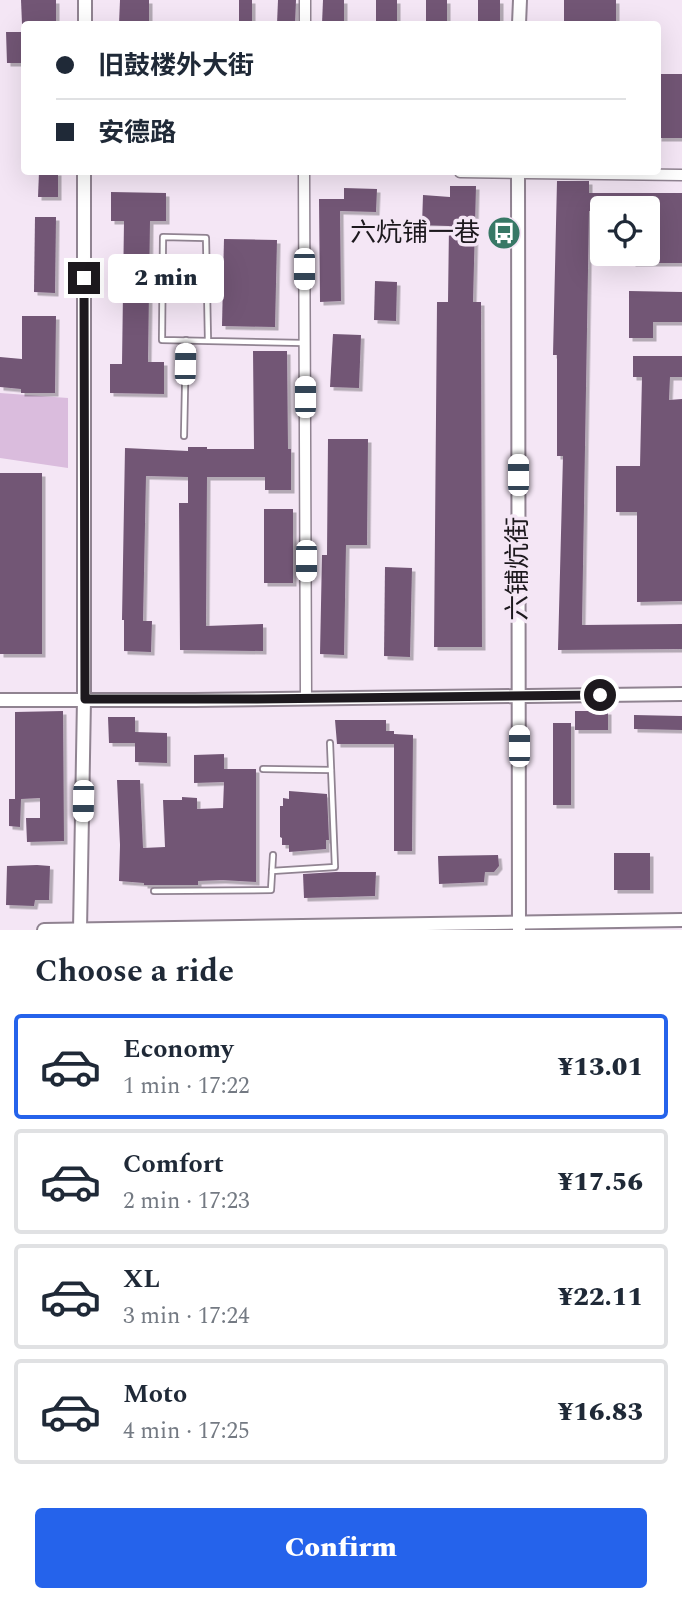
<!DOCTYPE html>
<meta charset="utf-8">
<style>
body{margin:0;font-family:Spectral,"Noto Sans SC",serif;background:#f2f2f3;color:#1f2937;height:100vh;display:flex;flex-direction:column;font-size:26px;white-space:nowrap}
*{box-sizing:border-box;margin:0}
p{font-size:23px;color:#747a83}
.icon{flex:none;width:38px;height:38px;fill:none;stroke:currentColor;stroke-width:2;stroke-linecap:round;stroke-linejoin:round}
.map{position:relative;height:930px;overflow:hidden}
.panel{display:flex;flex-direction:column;background:#fff;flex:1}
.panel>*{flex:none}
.guide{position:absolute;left:21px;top:21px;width:640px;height:154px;border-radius:7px;box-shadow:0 7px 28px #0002;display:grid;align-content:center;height:154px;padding:0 35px;background:#fff}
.controls{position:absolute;left:590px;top:196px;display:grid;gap:14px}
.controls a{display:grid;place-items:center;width:70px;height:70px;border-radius:7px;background:#fff;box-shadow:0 7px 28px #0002;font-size:35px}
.end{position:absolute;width:32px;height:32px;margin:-16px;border:9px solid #1d191e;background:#fff;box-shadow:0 0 0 4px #fff}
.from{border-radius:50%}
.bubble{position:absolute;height:49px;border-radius:7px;background:#fff;box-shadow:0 7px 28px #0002;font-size:23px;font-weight:800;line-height:49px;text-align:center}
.car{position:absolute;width:21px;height:42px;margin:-21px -10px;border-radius:9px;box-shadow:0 0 5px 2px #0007;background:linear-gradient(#fff 24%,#345 0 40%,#fff 0 76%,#345 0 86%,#fff 0)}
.guide b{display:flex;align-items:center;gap:24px;height:66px;font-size:26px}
.guide b+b{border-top:2px solid #e0e1e3}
.guide i{width:18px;height:18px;background:#1f2937}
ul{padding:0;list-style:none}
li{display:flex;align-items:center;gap:21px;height:105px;margin:0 14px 10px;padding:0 21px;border:4px solid #e0e1e3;border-radius:7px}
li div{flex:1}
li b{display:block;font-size:26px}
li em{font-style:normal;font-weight:800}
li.on{border-color:#2563eb}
li>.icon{width:63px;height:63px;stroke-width:1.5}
h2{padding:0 35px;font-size:32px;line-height:84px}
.primary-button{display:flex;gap:14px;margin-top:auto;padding:14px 35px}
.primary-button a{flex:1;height:80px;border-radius:7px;background:#2563eb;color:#fff;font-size:28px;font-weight:800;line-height:80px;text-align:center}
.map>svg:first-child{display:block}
.green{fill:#dabcdd}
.building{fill:#725675;filter:url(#shadow)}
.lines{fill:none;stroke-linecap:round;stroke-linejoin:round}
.lane-casing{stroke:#908391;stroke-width:8}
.street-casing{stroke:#908391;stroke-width:13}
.secondary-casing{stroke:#908391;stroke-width:16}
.lane{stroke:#fff;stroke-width:4.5}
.street{stroke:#fff;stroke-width:10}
.secondary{stroke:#fff;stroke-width:12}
.route{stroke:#1d191e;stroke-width:9}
.labels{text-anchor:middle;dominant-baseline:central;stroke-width:7;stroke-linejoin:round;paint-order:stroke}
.poi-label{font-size:26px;fill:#1d191e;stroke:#f4e6f5;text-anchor:end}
.street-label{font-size:26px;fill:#1d191e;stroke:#f4e6f5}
</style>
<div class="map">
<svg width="682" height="930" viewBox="0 0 682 930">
<defs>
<filter id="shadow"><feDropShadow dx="3.5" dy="3.5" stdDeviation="0" flood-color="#0004"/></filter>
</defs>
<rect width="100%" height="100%" fill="#f4e6f5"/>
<polygon class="green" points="0,393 68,398 68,468 0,458"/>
<g class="building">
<polygon points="21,0 56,0 56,24 22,24"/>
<polygon points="120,0 149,0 149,24 119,24"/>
<rect x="239" y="0" width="13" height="24"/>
<polygon points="278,0 296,0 295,24 277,24"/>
<polygon points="323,0 344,0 344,24 322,24"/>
<rect x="376" y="0" width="21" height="24"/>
<rect x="426" y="0" width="21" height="24"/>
<rect x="478" y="0" width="22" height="24"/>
<rect x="564" y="0" width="52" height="24"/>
<polygon points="6,32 24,32 24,63 7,63"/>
<polygon points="661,74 682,74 682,138 658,138"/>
<polygon points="39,172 58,172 58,197 38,197"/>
<polygon points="557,181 589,181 589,193 682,193 682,263 632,263 632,254 648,254 648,208 602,208 602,211 589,211 582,625 682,624 682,649 558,650 563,456 557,456 557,355 553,355"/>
<polygon points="450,186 476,186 473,302 481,302 482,647 434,647 437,302 448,302 449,226 422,225 423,195 450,197"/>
<polygon points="344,188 377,189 376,212 340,211 341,301 320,302 319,199 344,199"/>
<polygon points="111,192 166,193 166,221 150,221 148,362 164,362 164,394 110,393 110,364 122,364 124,221 111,221"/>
<polygon points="35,217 56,217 55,293 34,292"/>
<polygon points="224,239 277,240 275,327 222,326"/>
<polygon points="375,281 397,282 396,321 374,320"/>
<polygon points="629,291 682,292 682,322 653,322 653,338 629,338"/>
<polygon points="22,316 56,316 55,393 21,393 21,389 0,387 0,357 22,359"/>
<polygon points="333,334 361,335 359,388 330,387"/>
<polygon points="253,351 287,351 288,449 291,449 291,490 265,490 265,477 207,477 206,626 263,624 263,651 180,650 179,503 188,503 188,477 146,476 143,621 152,621 151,652 124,651 124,620 122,620 125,448 188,451 188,447 207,447 207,449 254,449"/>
<polygon points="633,356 682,356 682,377 670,377 669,400 682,399 682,601 637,602 637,512 616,512 616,466 640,466 642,377 633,377"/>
<polygon points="328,439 368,439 367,545 346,545 344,655 320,654 322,555 327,555"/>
<rect x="0" y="473" width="42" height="181"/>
<rect x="264" y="509" width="29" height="74"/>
<polygon points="385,567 412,568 410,657 384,656"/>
<polygon points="63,711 64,841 27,842 26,818 40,818 40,798 21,799 20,827 9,826 9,799 15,799 15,712"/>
<rect x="575" y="711" width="33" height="19"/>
<polygon points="634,715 682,716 682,730 634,729"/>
<polygon points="108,717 135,717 135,732 167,733 167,763 135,762 135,743 109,743"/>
<polygon points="335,720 386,720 386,731 394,731 394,734 413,735 412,851 394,851 394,744 337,744"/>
<rect x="553" y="723" width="18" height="82"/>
<polygon points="224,754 224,769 256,769 256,882 222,880 198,881 198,885 144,885 144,883 119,881 120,845 117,780 140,780 143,848 165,847 163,800 182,800 182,797 197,798 197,809 223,808 224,782 194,783 194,755"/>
<polygon points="289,791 327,794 329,840 326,840 326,849 289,852 289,845 282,845 282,838 280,837 280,806 283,806 283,798 289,799"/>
<rect x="614" y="853" width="36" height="37"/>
<polygon points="498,855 499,866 494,872 485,872 484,882 439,884 438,856"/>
<polygon points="37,865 50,866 49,900 35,900 34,906 6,905 7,866"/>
<polygon points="336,872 376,872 375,896 304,898 303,874"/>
</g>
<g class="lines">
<defs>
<g id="lane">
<path d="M208 341 206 238 163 237 162 340C209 341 256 342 304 343"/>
<polyline points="184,436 186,340"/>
<polyline points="263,769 331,770"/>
<polyline points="272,871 335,867 330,743"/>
<polyline points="154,891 271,890 273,855"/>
</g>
<g id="street">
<polyline points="305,24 305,0"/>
<polyline points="304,172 306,698"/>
<polyline points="460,172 682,175"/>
</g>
<g id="secondary">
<polyline points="85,24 85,0"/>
<polyline points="519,24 520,0"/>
<polyline points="518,172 519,930"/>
<polyline points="0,700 194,700 682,694"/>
<polyline points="44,930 682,920"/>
<polyline points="80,930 84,699 84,172"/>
</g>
</defs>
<use href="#lane" class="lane-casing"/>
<use href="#street" class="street-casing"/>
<use href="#secondary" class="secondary-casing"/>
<use href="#lane" class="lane"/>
<use href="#street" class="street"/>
<use href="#secondary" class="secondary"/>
</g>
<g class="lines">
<polyline class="route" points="84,278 85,699 257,699 600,695"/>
</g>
<defs>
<symbol id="bus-disc" viewBox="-11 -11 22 22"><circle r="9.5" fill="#387866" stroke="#f4e6f5"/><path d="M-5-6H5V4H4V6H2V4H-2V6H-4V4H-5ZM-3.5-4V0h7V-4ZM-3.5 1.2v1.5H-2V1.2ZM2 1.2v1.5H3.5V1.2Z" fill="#fff"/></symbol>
</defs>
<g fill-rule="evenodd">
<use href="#bus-disc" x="485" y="214" width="38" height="38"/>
</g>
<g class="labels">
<g class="poi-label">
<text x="480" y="233">六炕铺一巷</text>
</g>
<g class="street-label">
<text transform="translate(518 569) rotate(-90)">六铺炕街</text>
</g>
</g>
</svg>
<div class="controls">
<a><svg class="icon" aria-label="locate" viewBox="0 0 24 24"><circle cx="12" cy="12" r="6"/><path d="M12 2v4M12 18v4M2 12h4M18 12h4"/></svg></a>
</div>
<i class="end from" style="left:600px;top:695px"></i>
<i class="end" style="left:84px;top:278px"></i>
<div class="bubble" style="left:108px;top:254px;width:116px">2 min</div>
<i class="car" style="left:304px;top:269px;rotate:180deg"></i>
<i class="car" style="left:185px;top:364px;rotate:1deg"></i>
<i class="car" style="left:305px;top:397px;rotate:0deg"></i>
<i class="car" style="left:518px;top:475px;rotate:0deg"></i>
<i class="car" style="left:306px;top:561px;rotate:180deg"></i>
<i class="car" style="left:519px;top:746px;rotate:0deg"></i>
<i class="car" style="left:83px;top:801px;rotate:181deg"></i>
<div class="guide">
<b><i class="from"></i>旧鼓楼外大街</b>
<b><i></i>安德路</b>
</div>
</div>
<section class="panel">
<h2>Choose a ride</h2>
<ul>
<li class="on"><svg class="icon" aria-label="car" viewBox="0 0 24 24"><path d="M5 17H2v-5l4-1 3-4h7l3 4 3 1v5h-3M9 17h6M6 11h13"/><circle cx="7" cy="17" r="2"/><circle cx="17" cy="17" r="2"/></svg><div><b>Economy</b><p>1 min · 17:22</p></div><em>¥13.01</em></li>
<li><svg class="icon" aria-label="car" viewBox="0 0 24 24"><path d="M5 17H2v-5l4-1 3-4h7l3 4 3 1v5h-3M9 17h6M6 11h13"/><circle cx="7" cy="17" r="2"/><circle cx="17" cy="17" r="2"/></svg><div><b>Comfort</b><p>2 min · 17:23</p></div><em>¥17.56</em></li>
<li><svg class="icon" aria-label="car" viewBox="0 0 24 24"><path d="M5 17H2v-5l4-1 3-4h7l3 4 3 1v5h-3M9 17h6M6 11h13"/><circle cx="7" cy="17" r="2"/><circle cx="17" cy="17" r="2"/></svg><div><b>XL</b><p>3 min · 17:24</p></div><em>¥22.11</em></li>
<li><svg class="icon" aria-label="car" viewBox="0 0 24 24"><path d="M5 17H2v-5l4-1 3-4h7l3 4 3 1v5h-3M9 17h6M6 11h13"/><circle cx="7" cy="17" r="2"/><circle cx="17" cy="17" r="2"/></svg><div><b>Moto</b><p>4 min · 17:25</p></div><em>¥16.83</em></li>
</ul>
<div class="primary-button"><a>Confirm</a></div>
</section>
